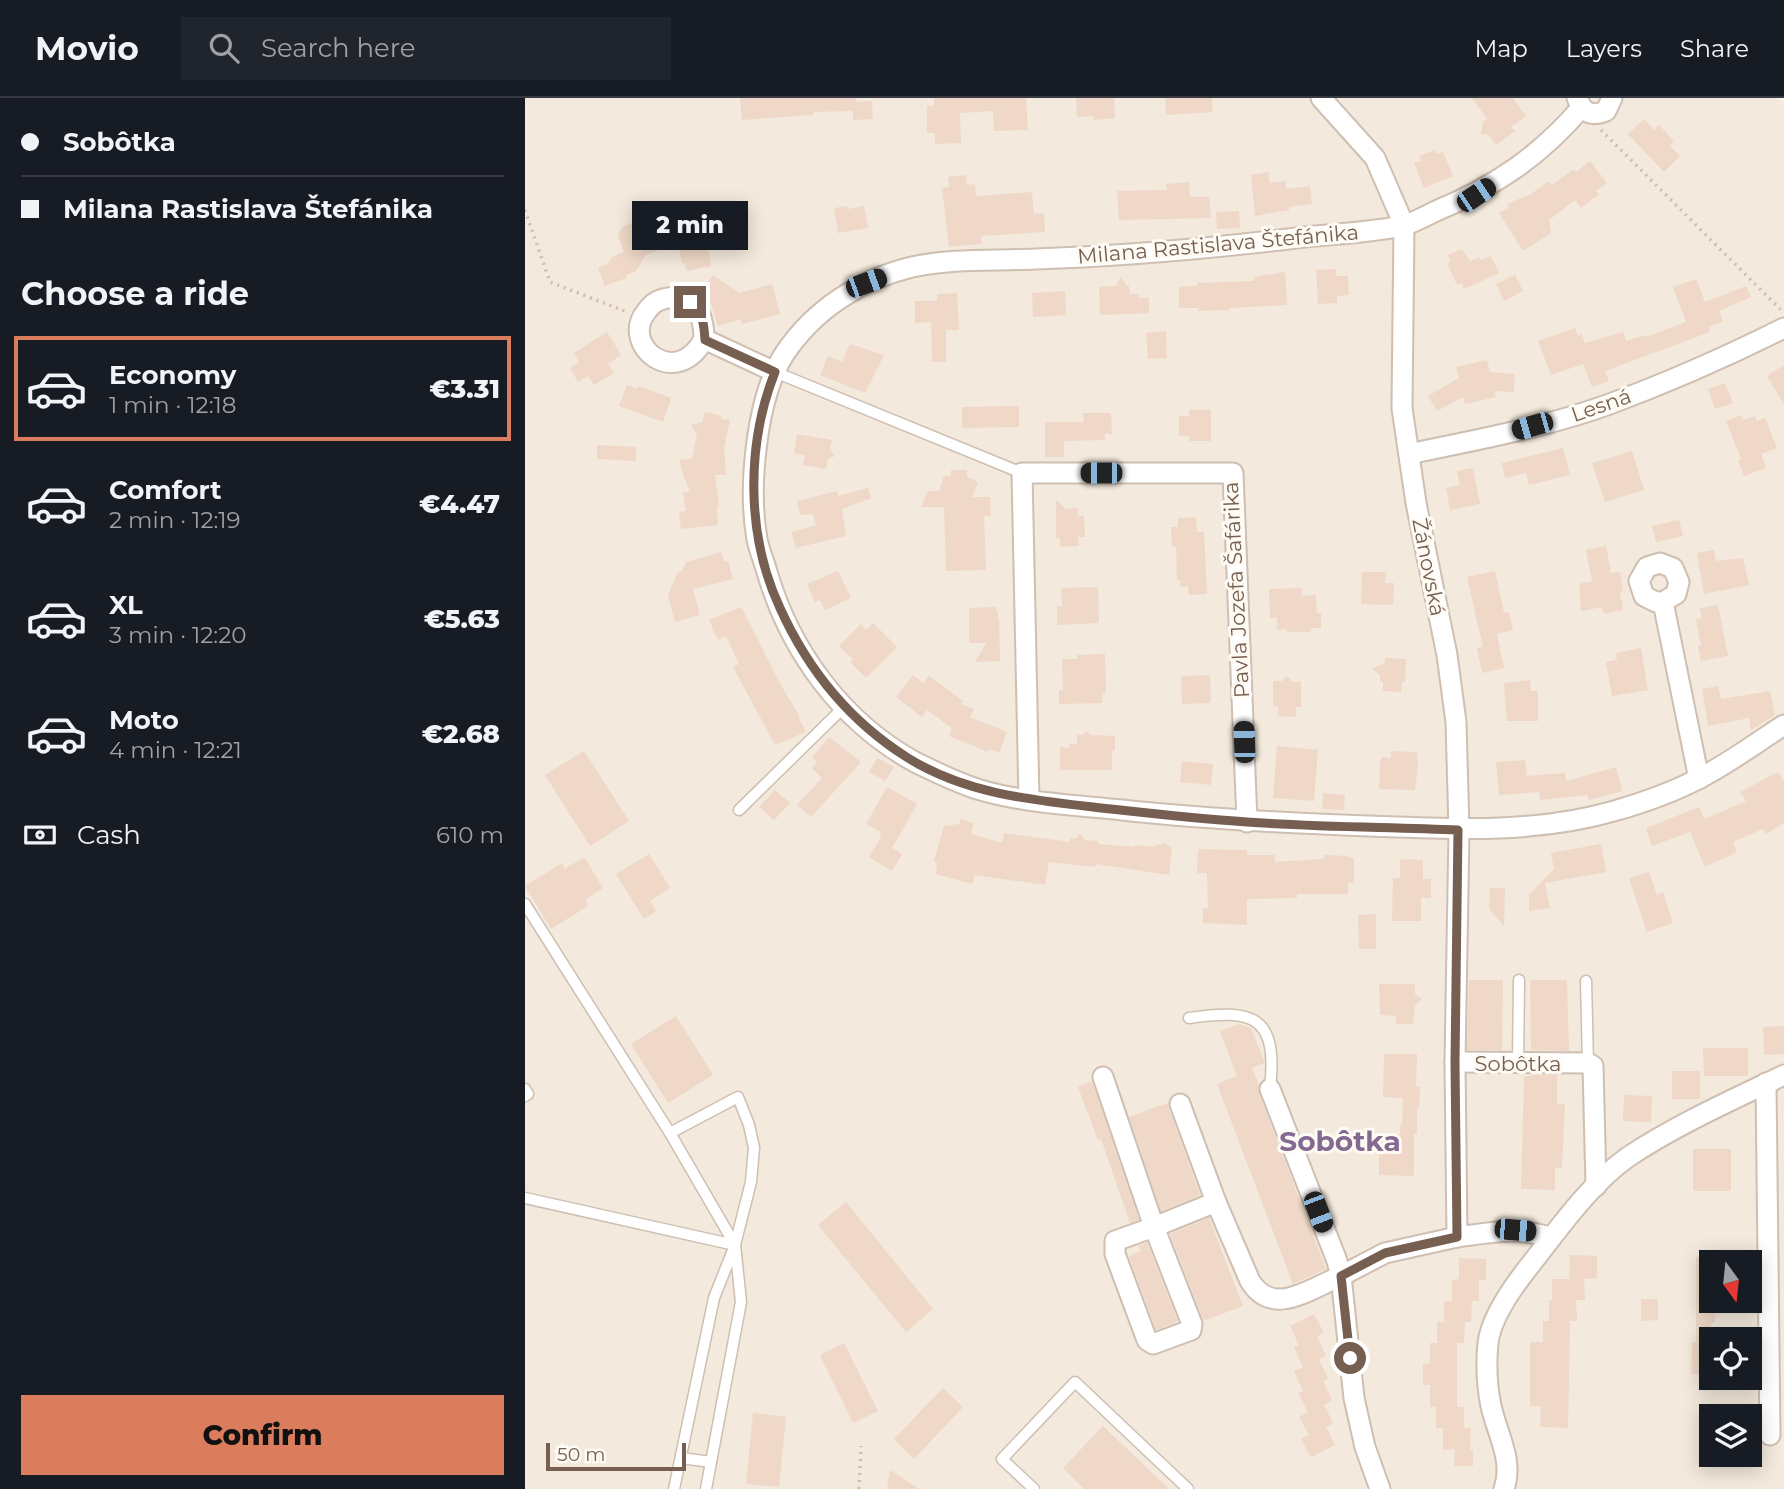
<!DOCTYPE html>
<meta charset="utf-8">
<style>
body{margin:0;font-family:Montserrat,sans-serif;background:#20242c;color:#f1f3f6;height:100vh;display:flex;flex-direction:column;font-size:26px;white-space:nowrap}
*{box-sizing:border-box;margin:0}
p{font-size:23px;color:#9ea1a6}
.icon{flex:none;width:38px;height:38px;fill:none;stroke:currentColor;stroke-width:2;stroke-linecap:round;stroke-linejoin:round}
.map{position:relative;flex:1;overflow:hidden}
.drawer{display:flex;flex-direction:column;background:#171b24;width:525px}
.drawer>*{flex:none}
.banner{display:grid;align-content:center;height:154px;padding:0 21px;background:#171b24}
.needle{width:46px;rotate:165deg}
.controls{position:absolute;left:1174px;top:1152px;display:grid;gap:14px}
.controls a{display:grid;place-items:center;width:63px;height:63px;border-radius:0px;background:#171b24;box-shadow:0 4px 18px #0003;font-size:35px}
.scale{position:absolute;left:21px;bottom:18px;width:140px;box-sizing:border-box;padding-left:7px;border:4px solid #765f50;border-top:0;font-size:19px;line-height:24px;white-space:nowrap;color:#765f50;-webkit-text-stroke:5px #fefaf4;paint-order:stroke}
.end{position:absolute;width:32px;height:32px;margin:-16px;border:9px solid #765f50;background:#fff;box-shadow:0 0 0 4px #fff}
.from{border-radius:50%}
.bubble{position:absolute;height:49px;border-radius:0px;background:#171b24;box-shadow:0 4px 18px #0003;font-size:23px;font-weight:800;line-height:49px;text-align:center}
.car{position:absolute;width:21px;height:42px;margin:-21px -10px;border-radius:9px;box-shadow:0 0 5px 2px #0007;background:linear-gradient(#222 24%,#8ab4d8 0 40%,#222 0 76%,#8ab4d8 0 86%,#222 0)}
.banner b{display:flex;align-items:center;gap:24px;height:66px;font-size:26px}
.banner b+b{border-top:2px solid #363941}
.banner i{width:18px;height:18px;background:#f1f3f6}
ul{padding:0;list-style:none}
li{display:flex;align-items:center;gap:21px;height:105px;margin:0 14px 10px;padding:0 7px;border:4px solid transparent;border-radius:0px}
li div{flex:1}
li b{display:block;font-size:26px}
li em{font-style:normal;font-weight:800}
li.current{border-color:#db7c5c}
li>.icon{width:63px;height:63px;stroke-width:1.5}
h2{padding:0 21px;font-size:32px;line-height:84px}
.pay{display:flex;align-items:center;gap:18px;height:77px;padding:0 21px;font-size:26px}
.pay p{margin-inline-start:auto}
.action{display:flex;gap:14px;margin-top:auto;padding:14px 21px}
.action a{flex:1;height:80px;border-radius:0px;background:#db7c5c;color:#111;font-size:28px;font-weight:800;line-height:80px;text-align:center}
header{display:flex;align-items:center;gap:42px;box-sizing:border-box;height:98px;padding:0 35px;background:#171b24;border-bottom:2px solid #363941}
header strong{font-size:33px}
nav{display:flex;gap:38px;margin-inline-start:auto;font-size:24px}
.search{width:490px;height:63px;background:#20242c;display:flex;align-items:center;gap:18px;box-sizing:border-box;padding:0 24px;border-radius:0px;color:#9ea1a6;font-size:26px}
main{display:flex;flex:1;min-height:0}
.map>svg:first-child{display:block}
.residential{fill:#f3e9dc;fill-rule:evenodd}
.building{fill:#efd8c7}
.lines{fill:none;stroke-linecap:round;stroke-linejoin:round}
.lane-casing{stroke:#cebfb2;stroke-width:13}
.street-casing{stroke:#cebfb2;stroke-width:23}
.path{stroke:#d5bba9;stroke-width:3.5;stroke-dasharray:2 5;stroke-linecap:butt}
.lane{stroke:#fff;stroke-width:10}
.street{stroke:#fff;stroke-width:19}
.route{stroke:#765f50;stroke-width:9}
.labels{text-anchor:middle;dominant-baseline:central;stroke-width:6;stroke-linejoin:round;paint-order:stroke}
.street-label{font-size:21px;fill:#765f50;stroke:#fefaf4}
.district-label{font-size:28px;font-weight:bold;fill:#856991;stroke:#fefaf4}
</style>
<header>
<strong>Movio</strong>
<div class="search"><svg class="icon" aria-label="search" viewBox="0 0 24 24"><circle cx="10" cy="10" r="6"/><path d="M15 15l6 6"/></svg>Search here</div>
<nav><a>Map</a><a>Layers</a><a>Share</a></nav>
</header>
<main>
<section class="drawer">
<div class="banner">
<b><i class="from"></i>Sobôtka</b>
<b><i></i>Milana Rastislava Štefánika</b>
</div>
<h2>Choose a ride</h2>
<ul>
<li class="current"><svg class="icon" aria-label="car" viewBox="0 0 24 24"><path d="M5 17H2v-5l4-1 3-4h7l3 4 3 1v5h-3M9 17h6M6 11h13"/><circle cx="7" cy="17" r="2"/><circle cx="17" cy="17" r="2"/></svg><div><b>Economy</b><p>1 min · 12:18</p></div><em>€3.31</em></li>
<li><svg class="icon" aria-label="car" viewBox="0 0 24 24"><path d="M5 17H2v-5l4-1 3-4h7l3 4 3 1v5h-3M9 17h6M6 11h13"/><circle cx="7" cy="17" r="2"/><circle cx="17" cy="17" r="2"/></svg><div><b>Comfort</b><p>2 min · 12:19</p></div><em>€4.47</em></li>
<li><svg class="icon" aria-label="car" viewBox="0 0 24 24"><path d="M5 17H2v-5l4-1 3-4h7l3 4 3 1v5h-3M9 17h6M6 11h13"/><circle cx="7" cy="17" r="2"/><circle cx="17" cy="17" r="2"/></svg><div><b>XL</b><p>3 min · 12:20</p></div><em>€5.63</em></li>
<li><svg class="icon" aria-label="car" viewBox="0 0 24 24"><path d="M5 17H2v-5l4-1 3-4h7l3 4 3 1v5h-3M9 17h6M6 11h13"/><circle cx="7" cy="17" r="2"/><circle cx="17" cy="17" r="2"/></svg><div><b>Moto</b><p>4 min · 12:21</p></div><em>€2.68</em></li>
</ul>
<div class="pay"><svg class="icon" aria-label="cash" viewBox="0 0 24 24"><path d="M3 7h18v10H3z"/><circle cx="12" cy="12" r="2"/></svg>Cash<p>610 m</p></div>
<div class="action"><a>Confirm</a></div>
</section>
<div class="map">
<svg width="1259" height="1391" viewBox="0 0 1259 1391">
<rect width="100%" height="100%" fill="#fcf6ed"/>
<path class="residential" d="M0 0H1251L1259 3V1391H0ZM1186 1164H1225V1202H1186ZM1186 1241H1225V1279H1186ZM1186 1318H1225V1356H1186Z"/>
<g class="building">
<polygon points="215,0 331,0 331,4 347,3 348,21 328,22 328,13 288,14 288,17 217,22"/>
<polygon points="409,0 501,0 503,32 469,33 468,13 435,15 436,45 410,46 410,35 402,35 402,8 409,8"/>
<polygon points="551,0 589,0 590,20 569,22 569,18 552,19"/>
<polygon points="640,0 687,0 688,14 641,17"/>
<polygon points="947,0 988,0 1001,18 986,29 990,33 971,47 964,37 956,36 958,24 962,21"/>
<polygon points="1119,21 1129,32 1134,27 1149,43 1145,48 1155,58 1139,74 1103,36"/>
<polygon points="910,52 911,56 918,54 928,78 899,90 889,65 896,63 894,58"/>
<polygon points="1065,63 1082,85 1071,93 1074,96 1056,110 1050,102 1024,122 1026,135 998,153 974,115 984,109 982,106 1006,96 1024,83 1027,87 1049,71 1051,74"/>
<polygon points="743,74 745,85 760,83 761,91 785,88 787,106 764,109 764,112 730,118 726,77"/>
<polygon points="441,77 442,87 450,86 451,98 507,94 509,116 519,115 520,134 456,138 457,146 424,149 417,90 424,89 423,79"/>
<polygon points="664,84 665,98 668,99 684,99 686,120 594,122 592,93 642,92 641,86"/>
<polygon points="323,108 323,111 339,108 343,130 313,135 309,110"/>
<polygon points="714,113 715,130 692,131 691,114"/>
<polygon points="109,124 116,142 131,135 137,151 121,157 110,174 102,177 101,180 80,188 73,170 83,166 87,159 99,154 93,137 96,130"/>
<polygon points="180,132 186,168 161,173 160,165 157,166 151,136"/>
<polygon points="937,151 945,163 954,159 955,162 966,158 974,175 939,191 936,185 932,187 922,165 926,164 923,157"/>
<polygon points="811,171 811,178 823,178 824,197 812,198 812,205 793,206 791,172"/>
<polygon points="760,174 762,207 705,210 705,212 673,213 673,210 654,210 654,189 672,188 672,185 729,183 729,179"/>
<polygon points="188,177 214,195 247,186 255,216 217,226 216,221 193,228 183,197 176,192"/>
<polygon points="990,177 998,193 979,203 971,186"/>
<polygon points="596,178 601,188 604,188 605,196 614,196 614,200 624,200 624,215 575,217 574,189 591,188"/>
<polygon points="1171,181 1180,204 1221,188 1226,199 1194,213 1198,223 1184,229 1185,234 1080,273 1084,283 1067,289 1058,266 1026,277 1013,243 1050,230 1053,238 1056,236 1060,245 1098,234 1101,243 1120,237 1121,239 1161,224 1148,189"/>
<polygon points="540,193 541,217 508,219 507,195"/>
<polygon points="432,195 434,232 421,232 421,264 407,264 406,224 390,225 390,203 412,203 412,196"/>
<polygon points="641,233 642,260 623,261 621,235"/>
<polygon points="82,234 96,257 83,266 89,275 69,287 63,278 53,284 45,270 54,264 49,255"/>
<polygon points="325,246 359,257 340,295 295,277 303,258 317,264"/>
<polygon points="962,262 965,274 990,276 989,294 969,293 971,299 940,306 938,299 912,313 903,298 934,280 931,269"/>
<polygon points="1259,267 1259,306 1242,278"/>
<polygon points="1200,285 1208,305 1190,311 1183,291"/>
<polygon points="102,287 112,291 113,288 146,300 138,324 94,308"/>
<polygon points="494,308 494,329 437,330 437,309"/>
<polygon points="664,312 686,312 686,343 664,343 664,338 654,338 654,318 664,318"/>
<polygon points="180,314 197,318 196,321 205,322 199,350 201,377 190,377 194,409 192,410 193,427 156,431 154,414 161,413 158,394 165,394 156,371 155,362 167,361 172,336 166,327 177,324"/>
<polygon points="558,315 586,315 587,336 580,336 580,342 539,343 539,359 520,359 520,324 559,324"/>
<polygon points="1216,317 1218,322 1230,318 1232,323 1240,320 1252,350 1236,356 1241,370 1219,378 1213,362 1216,361 1201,323"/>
<polygon points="272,336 307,342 305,351 310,358 303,361 301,371 278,367 280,357 269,355"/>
<polygon points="72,347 111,349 111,363 72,361"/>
<polygon points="1038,350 1045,377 1004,387 1001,375 980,380 977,365"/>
<polygon points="1107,353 1119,392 1080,404 1067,365"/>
<polygon points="948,370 955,406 925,412 921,390 935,387 932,373"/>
<polygon points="426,372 442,372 442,379 453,384 447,399 465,399 466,418 459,418 461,472 421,473 419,409 396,409 403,393 414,393 419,378 426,378"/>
<polygon points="343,390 346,400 317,411 321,438 271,450 267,434 291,427 288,416 275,417 272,403 312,393 313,398"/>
<polygon points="531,402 541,411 553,410 553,418 559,418 560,439 553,439 554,448 535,449 535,440 531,440"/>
<polygon points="671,419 672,434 679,434 682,496 664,497 663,488 655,489 655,482 652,482 651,449 647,449 646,429 653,429 653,420"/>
<polygon points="1154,422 1158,438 1131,444 1127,428"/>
<polygon points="1081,448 1086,475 1095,474 1098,493 1095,494 1098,512 1079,516 1077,509 1056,513 1054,486 1067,483 1061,452"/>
<polygon points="1189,452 1191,463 1218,460 1224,487 1179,496 1172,455"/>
<polygon points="196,454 199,464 203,463 208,481 168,491 175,517 150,524 143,497 153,474 157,473 161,464"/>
<polygon points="313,473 326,500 300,512 295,502 290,504 282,486"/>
<polygon points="970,473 979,515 984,514 988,532 972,536 979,570 957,575 952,550 958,549 942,479"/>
<polygon points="837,474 861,474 860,485 869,485 868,507 836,506"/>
<polygon points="573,489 574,525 532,527 532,508 537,508 536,490"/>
<polygon points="777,490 777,498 791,497 792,515 796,515 796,530 785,530 786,534 762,534 762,531 752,532 752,520 745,520 744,491"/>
<polygon points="1193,507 1203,558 1176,563 1173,548 1176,548 1171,521 1177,520 1175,510"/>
<polygon points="216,509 256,587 275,619 273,619 281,634 250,647 208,569 214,566 201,538 193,542 184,522"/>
<polygon points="470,509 473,514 473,522 474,520 475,563 450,564 461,545 444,545 444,510"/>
<polygon points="348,525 372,549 341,580 325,564 328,561 314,548 336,526 341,532"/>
<polygon points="1116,550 1123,592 1087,598 1081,564 1092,562 1091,555"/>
<polygon points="580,556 581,595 577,595 577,605 534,606 534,592 538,592 537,561 552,561 552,557"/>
<polygon points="860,560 881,561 880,584 877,584 876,594 858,593 858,583 855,584 855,577 847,571 860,565"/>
<polygon points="388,577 398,585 404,578 438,603 436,606 449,611 445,619 482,634 474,655 464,651 463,654 424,638 427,630 402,612 397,619 371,599"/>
<polygon points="685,577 686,605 657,606 656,578"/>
<polygon points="762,578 768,584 776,584 776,609 771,609 771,619 753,618 753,609 748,608 748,583 757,583"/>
<polygon points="1005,582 1006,593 1013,593 1013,623 982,623 979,585"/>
<polygon points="1193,588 1196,601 1245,593 1250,617 1226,632 1224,620 1183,628 1177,591"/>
<polygon points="562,633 566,637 590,638 590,653 587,653 587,672 535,672 535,649 544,650 544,646 552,646 552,637 558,637"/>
<polygon points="304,639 336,664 286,719 272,707 297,680 287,670 292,664 287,659"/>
<polygon points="752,648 793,652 789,703 748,700"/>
<polygon points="59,653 104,723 65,748 20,677"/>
<polygon points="866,653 892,654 893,667 890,692 854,691 855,665 857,659 866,660"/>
<polygon points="352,660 369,669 360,683 344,674"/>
<polygon points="1000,662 1002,678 1040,675 1041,683 1091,669 1097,693 1064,702 1062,697 1015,702 1014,694 974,697 971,664"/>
<polygon points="657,663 688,666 686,687 655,684"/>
<polygon points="1253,674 1259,684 1259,725 1241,736 1238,731 1208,744 1212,754 1180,769 1165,734 1127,748 1121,730 1174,709 1180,721 1221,703 1215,694"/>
<polygon points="362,689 392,706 367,750 377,756 367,773 344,759 357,738 354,737 356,734 341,726"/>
<polygon points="250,692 265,705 249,722 234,709"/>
<polygon points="798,695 820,697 819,712 797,711"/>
<polygon points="436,721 449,725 446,736 477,745 479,735 545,744 545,740 550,741 555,735 560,742 573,743 573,746 609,749 610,747 627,749 639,745 647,750 644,777 571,766 571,769 524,764 520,787 450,777 447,786 411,776 412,764 409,763 419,728 434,726"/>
<polygon points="1076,746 1081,774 1020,785 1025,810 1004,813 1004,797 1029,771 1026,755"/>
<polygon points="673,751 722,752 722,757 750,757 749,764 798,761 800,757 822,758 829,760 829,785 823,785 823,796 772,796 772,800 722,801 722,827 678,825 678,810 683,810 682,775 672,775"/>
<polygon points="124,756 145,790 125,803 131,813 119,821 91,776"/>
<polygon points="59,759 78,790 60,802 63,808 26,831 0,788 37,765 40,771"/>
<polygon points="885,761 898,762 898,781 906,781 906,800 896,800 896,823 867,823 868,780 875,780 875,762"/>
<polygon points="1124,774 1132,797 1138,794 1148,825 1122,834 1104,780"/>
<polygon points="965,790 980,790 979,828 964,811"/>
<polygon points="851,816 851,851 834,851 833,817"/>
<polygon points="944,882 978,882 977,952 942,952"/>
<polygon points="1005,882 1042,882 1044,953 1006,952"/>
<polygon points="854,886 890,886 890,896 897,901 890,907 888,926 871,926 871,918 855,917"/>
<polygon points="151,918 188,977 143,1005 106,946"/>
<polygon points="715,926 726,930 739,963 739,965 727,970 734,987 734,995 801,1171 768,1186 692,986 712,978 695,933"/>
<polygon points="1259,928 1259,956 1239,957 1238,929"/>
<polygon points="1178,950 1223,950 1223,978 1179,978"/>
<polygon points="859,956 892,956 891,988 895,989 894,1010 892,1009 892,1036 889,1036 889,1078 854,1077 854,1037 875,1036 875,1027 877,1027 878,1000 858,999"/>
<rect x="1147" y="973" width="28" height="28"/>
<polygon points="1007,977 1032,977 1032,1006 1040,1006 1037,1070 1030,1070 1030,1092 996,1091 999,979"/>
<polygon points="567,983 614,1122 605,1125 576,1041 573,1042 553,989"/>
<polygon points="1099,997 1127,998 1126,1024 1098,1023"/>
<polygon points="642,1005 675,1097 636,1113 604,1019"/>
<rect x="1168" y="1051" width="38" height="42"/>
<polygon points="321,1104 408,1211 381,1234 293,1127"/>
<polygon points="684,1120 718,1208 681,1222 678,1221 645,1136"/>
<polygon points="622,1145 653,1224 631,1232 604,1158 616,1153 613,1148"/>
<polygon points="1045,1157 1072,1158 1072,1180 1059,1181 1060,1202 1051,1202 1052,1223 1045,1223 1043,1330 1015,1329 1016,1308 1005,1308 1005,1244 1018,1244 1018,1223 1024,1223 1024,1202 1027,1202 1027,1181 1044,1181"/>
<polygon points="1171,1159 1186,1159 1186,1202 1190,1202 1190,1225 1186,1225 1186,1277 1166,1276 1167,1244 1171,1244"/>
<polygon points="934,1160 961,1161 961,1182 954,1182 954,1203 947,1203 946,1224 940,1224 939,1245 932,1245 932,1309 939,1309 939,1330 946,1330 945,1352 948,1352 948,1368 929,1368 930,1351 918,1352 918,1330 911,1330 911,1309 905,1309 905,1287 898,1287 898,1266 905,1266 905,1245 912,1245 912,1224 919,1224 919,1203 927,1203 927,1182 934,1181"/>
<polygon points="1116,1201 1133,1201 1133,1222 1116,1223"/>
<polygon points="789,1216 799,1235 792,1238 801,1258 794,1261 803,1280 798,1283 807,1302 799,1307 808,1325 801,1329 810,1347 786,1359 776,1341 784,1337 774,1319 783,1314 773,1295 778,1293 769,1273 778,1269 769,1249 774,1247 765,1228"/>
<polygon points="319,1245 353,1313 328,1325 295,1257"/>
<polygon points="418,1290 438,1309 389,1361 369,1341"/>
<polygon points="228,1315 261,1319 254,1389 221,1386"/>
<polygon points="578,1328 644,1391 559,1391 538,1370"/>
<polygon points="365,1372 394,1391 362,1391"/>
</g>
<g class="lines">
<defs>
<g id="lane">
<polyline points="250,274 497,375"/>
<polyline points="214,712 319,609"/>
<polyline points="0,806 145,1035 210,1147 189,1200 149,1391"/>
<polyline points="1061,883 1063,965"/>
<path d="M664 920C730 910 753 919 745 991"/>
<polyline points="993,965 994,882"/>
<polyline points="0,991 3,996 0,998"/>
<polyline points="145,1035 213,999 224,1027 229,1050 226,1084 210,1147 216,1204 181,1391"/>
<polyline points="0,1100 210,1147"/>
<polyline points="156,1360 186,1364"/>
<polyline points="509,1391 477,1361 550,1284 663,1391"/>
</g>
<g id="street">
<path d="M796 0 850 60 879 127 877 310 891 405 922 557 931 624 934 732 930 964 932 1139C964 1135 994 1128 1026 1140"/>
<path d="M1052 0C1058 15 1066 19 1081 13L1087 0"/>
<path d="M1056 10C1015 58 969 89 911 113 901 118 890 124 880 127 853 134 809 136 780 139 690 150 601 158 511 161 470 163 427 160 387 169 336 181 289 212 260 255 231 299 223 390 232 441 234 452 239 463 242 474 265 553 317 624 390 664 410 674 431 684 452 691 498 705 549 707 597 712 679 721 761 725 843 728 925 731 1010 736 1089 713 1117 705 1148 694 1173 681 1203 666 1231 645 1259 627"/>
<path d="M179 241C151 293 95 247 121 214 125 208 130 203 138 201 169 193 179 216 179 241L250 274"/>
<path d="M884 356C950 342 1018 330 1082 307 1142 285 1201 259 1259 230"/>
<polyline points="1138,504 1131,504 1119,498 1114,483 1122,469 1135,465 1148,470 1154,484 1151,496 1138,504 1174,681"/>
<polyline points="504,702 497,375 708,375 722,724"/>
<polyline points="930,964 1063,965 1068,968 1071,1088"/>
<polyline points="578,979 629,1129 590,1143 590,1156 622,1242 628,1246 666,1232 667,1226 629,1129 691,1104"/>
<polyline points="1241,985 1245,1337"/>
<path d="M655 1006 691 1104 725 1183C748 1220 784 1191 816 1178L812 1163 745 991"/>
<polyline points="855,1391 840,1349 829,1300 816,1178 860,1155 932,1139"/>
<path d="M979 1391C989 1362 972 1336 966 1308 962 1288 961 1265 963 1245 966 1219 990 1186 1006 1166 1035 1129 1065 1086 1103 1059 1151 1027 1207 1002 1259 977"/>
</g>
</defs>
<use href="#lane" class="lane-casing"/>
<use href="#street" class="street-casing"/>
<g class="path">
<polyline points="1076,32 1256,212"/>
<polyline points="0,112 25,184 102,214"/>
<polyline points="334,1391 336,1348"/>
</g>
<use href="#lane" class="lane"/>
<use href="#street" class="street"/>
</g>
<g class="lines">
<path class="route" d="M165 204C178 216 179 225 180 242L250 274C221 347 221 438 255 510 283 572 324 623 383 660 444 698 516 703 586 711 631 716 677 721 722 724 793 729 863 729 933 732L930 964 932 1139 860 1155 816 1178 825 1260"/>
</g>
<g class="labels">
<g class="street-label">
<text transform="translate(693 146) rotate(-5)">Milana Rastislava Štefánika</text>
<text transform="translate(1076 307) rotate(-19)">Lesná</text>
<text transform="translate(904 469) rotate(79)">Žánovská</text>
<text transform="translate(711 492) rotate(-93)">Pavla Jozefa Šafárika</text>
<text x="993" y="965">Sobôtka</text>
</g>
<g class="district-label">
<text x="815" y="1043">Sobôtka</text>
</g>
</g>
</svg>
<div class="controls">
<a><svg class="needle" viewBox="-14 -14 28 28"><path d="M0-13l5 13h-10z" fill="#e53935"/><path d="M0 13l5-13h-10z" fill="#9ea1a6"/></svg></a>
<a><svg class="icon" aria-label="locate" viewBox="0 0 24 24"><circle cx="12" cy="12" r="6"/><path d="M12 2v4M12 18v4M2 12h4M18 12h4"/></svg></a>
<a><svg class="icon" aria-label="layers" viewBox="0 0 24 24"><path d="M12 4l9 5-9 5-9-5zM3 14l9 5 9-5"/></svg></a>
</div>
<div class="scale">50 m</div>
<i class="end from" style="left:825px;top:1260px"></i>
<i class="end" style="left:165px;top:204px"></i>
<div class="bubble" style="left:107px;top:103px;width:116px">2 min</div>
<i class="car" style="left:951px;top:97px;rotate:56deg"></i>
<i class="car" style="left:341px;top:185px;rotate:70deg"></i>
<i class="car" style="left:1007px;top:328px;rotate:254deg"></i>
<i class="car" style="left:576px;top:375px;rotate:270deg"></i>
<i class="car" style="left:719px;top:644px;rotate:358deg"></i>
<i class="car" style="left:793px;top:1114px;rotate:159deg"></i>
<i class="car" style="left:990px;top:1132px;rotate:95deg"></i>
</div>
</main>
